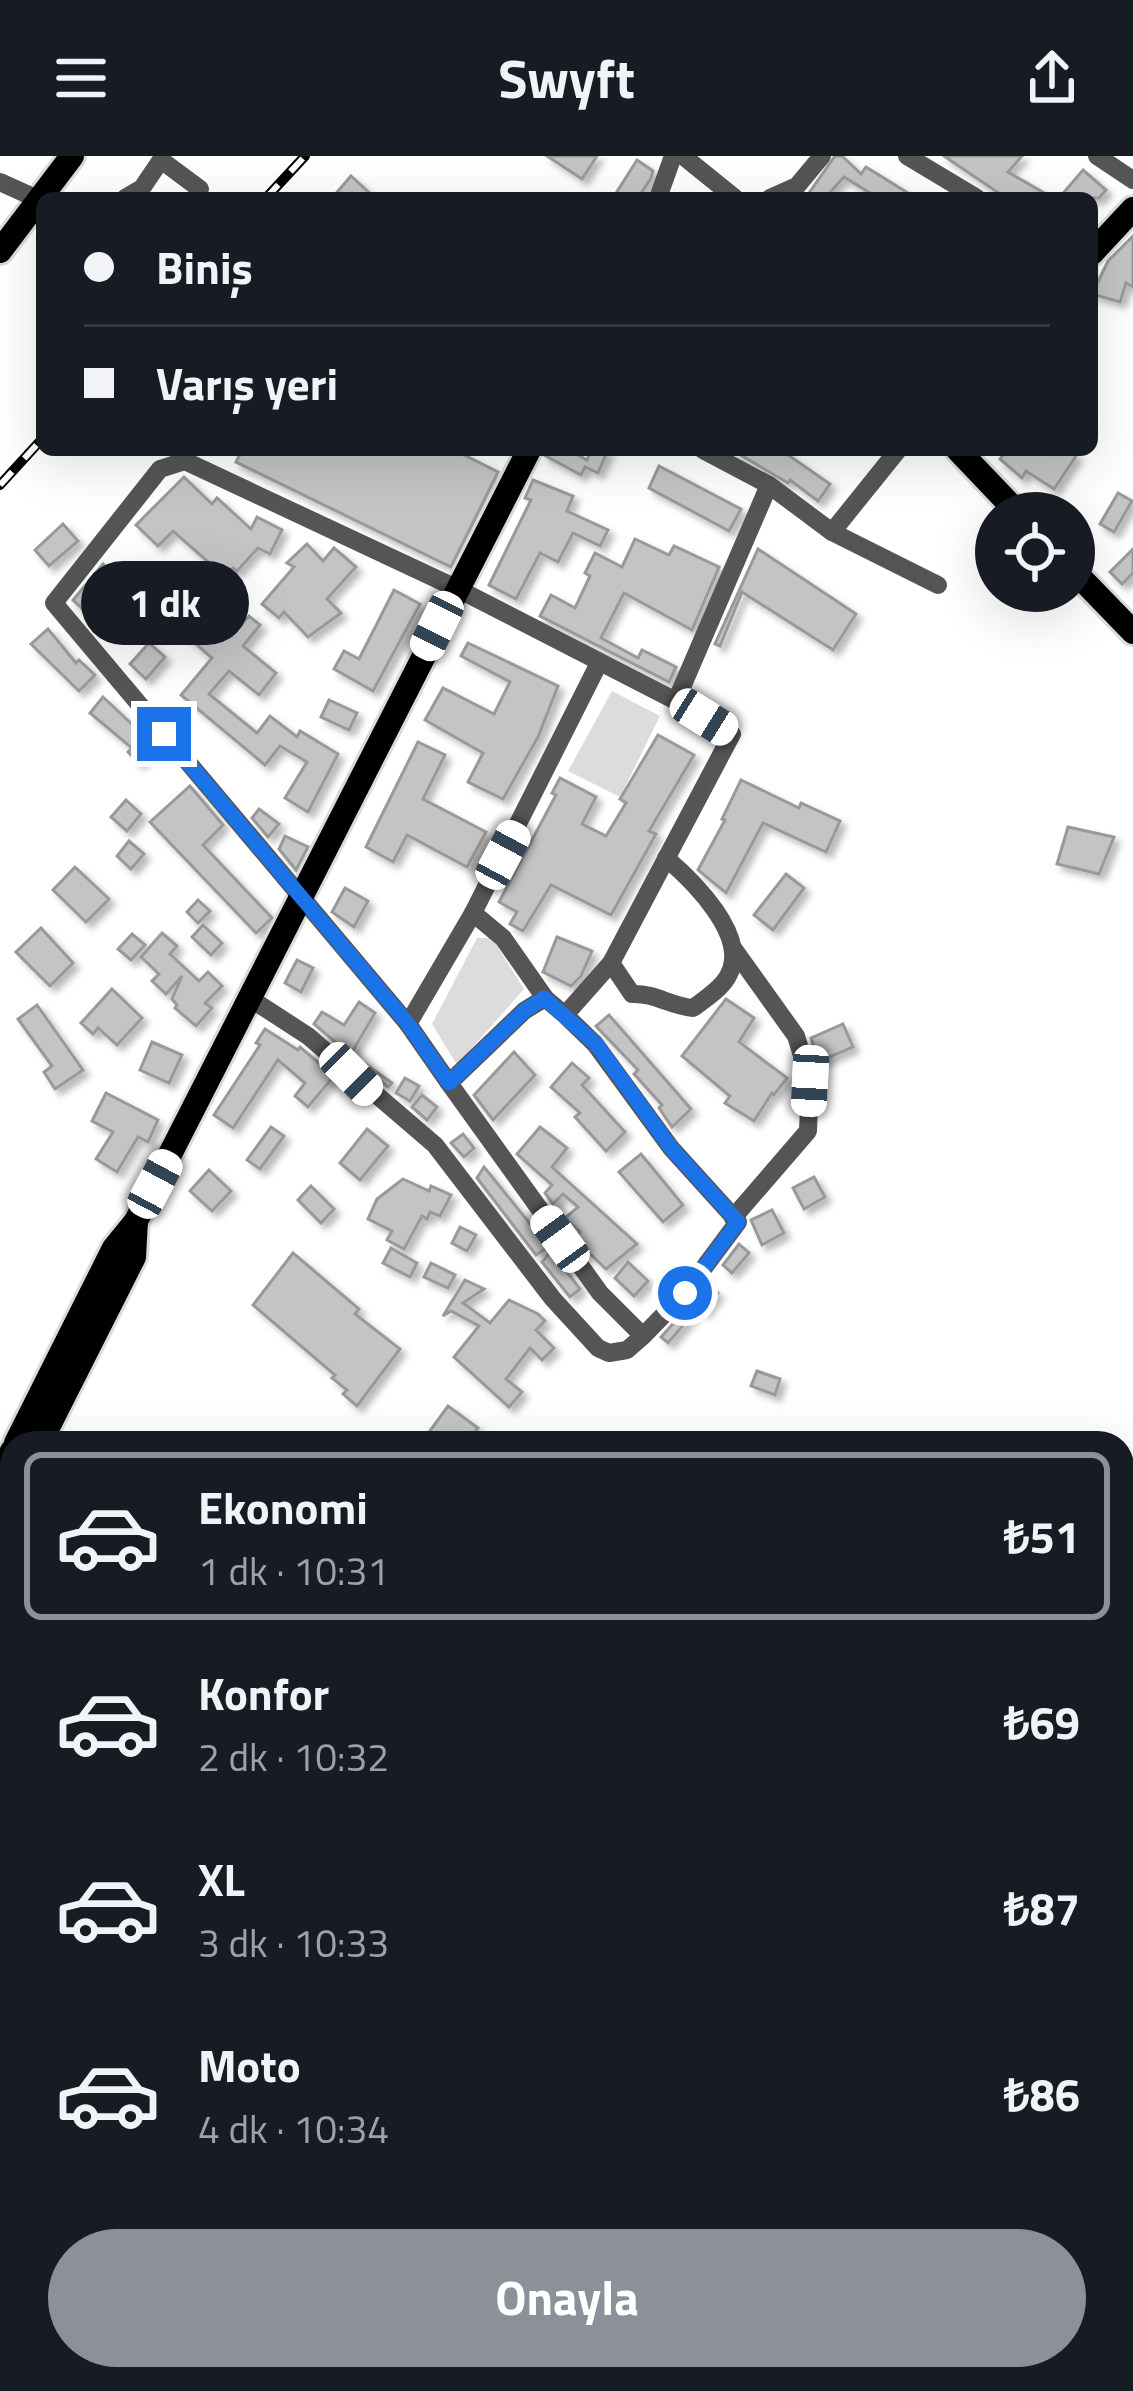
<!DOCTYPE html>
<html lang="tr">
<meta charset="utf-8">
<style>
body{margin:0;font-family:"Titillium Web",sans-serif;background:#242831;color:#f1f3f6;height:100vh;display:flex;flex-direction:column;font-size:45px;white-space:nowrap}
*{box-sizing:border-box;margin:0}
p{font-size:39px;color:#9ea1a6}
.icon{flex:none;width:66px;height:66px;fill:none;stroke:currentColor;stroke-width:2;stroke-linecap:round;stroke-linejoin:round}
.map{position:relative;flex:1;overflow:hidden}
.drawer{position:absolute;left:0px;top:1275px;width:1134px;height:960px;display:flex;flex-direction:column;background:#171b24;border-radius:36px 36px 0 0;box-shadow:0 12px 48px #0002}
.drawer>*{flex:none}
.hud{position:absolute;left:36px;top:36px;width:1062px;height:264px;border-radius:18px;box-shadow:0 12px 48px #0002;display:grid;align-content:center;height:264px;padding:0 48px;background:#171b24}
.buttons{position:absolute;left:975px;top:336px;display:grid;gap:24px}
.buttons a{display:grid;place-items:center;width:120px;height:120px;border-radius:50%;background:#171b24;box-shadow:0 12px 48px #0002;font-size:60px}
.end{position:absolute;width:54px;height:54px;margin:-27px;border:15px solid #1a73e8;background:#fff;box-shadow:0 0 0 6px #fff}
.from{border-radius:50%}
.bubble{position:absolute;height:84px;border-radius:42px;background:#171b24;box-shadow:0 12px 48px #0002;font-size:39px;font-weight:700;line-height:84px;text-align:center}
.car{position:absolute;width:36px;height:72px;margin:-36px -18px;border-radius:15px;box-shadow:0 0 9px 3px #0007;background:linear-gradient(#fff 24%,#345 0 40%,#fff 0 76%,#345 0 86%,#fff 0)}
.hud b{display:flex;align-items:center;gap:42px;height:114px;font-size:45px}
.hud b+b{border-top:3px solid #363941}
.hud i{width:30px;height:30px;background:#f1f3f6}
ul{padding:21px 0 0;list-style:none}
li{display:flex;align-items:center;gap:36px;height:168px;margin:0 24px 18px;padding:0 24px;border:6px solid transparent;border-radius:18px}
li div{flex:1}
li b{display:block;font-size:45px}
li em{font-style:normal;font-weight:700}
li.current{border-color:#8c9099}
li>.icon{width:108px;height:108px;stroke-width:1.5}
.action{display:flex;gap:24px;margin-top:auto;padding:24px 48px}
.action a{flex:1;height:138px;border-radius:72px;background:#8c9099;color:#fff;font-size:48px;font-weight:700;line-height:138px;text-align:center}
header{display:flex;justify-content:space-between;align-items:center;height:156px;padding:0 48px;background:#171b24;font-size:54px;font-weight:700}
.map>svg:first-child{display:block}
.green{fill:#dcdcdc}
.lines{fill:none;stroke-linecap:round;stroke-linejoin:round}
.stream{stroke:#a3a3a3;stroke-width:6}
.building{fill:#c4c4c4;stroke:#999;stroke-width:3;filter:url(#shadow)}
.major-casing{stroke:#dbdbdb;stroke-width:30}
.minor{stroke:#555;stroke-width:18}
.major{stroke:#000;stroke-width:24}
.rail-casing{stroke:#000;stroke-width:10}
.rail{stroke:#fff;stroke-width:6;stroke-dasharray:18;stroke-linecap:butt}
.route{stroke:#1a73e8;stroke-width:15}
</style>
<header><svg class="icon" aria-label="menu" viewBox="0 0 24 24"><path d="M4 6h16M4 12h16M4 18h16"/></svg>Swyft<svg class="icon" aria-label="share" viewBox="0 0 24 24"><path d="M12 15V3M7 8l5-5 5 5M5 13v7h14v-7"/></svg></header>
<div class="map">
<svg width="1133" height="2235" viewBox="0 0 1133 2235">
<defs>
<filter id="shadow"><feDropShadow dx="5.5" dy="5.5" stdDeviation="3" flood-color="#0004"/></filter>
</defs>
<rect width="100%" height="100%" fill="#fff"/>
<g class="green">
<polygon points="612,535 660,560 620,641 568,615"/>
<polygon points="477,782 492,782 524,833 457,909 432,868"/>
</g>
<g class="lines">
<g class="stream">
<polyline points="1122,1978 1133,1968"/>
<polyline points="823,2235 835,2223"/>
</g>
</g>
<g class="building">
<polygon points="547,0 597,0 582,23"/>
<polygon points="835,0 842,0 861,18 866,11 916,42 878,42 844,21 825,42 815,42 809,37"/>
<polygon points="944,0 1022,0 1008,16 1053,42 1006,42"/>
<polygon points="637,4 653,15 651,22 638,42 613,42"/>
<polygon points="1083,14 1106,34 1099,42 1059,42"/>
<polygon points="351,20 375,42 332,42"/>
<polygon points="1133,80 1133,131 1126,127 1120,146 1092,138 1108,105"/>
<polygon points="242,294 454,294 498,316 451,411 236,306"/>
<polygon points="545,294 569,294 587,304 591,294 608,294 598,317 585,311 581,319 544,299"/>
<polygon points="732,294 781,294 830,328 818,345 790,324 788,327"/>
<polygon points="1007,294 1067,294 1076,300 1054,333 1026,315 1022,322 1000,303"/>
<polygon points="659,310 741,353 729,375 649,332"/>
<polygon points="184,321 212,348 217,342 251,373 257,361 282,374 270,398 258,392 237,415 233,412 218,428 207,418 214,411 173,375 158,390 136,369"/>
<polygon points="533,324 573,340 567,355 608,374 600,390 573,377 558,406 540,397 516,443 489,429 531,344 525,342"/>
<polygon points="1118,337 1132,345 1114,376 1100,368"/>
<polygon points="63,368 78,385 49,410 35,394"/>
<polygon points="635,383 669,399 674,390 719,411 692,474 624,437 601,482 638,502 642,494 676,511 669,526 540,460 551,439 575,452 590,420 585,417 595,397 622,411"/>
<polygon points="307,388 323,405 334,392 356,411 327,443 341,457 308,481 284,456 279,462 262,448 294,411 287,407"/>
<polygon points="758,393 856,458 833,494 742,436 720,490 715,488"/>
<polygon points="1133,393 1133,417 1122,428 1110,416"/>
<polygon points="103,408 119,425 87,457 73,444"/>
<polygon points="145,425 161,440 143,461 126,447"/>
<polygon points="203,427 215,438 196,461 221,484 227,476 232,480 249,460 260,469 243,490 276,517 259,539 229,515 209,538 257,577 270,560 297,581 300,575 338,598 308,656 285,642 307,606 280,590 265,609 181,539 212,502 170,465"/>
<polygon points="394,434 420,448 373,535 334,513 344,495 359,503"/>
<polygon points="48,473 76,507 79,504 95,519 79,535 31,488"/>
<polygon points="149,487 165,501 146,523 130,508"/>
<polygon points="468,487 558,530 538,581 503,643 468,626 483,597 425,564 443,532 494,558 510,526 461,500"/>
<polygon points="103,541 155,590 139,607 128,596 132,592 90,557"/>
<polygon points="329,544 357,557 349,574 321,561"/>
<polygon points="658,579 694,599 649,675 656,678 611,759 551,729 523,775 510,768 517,756 499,746 556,639 552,637 560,622 596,641 582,668 606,680 626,647 620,643"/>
<polygon points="418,586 445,599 423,643 486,676 467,711 407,679 393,706 366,691"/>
<polygon points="741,624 799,652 801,647 840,665 826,696 763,667 726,737 698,714 725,664 722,663"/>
<polygon points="190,630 223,669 203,689 272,762 256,777 150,666"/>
<polygon points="126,644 141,658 127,675 111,661"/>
<polygon points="259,653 279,668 268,681 252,662"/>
<polygon points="1068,671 1114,681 1099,718 1057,708"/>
<polygon points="285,680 308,691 296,714 279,693"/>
<polygon points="129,685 144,698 131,713 117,700"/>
<polygon points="75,711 109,743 86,766 53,734"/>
<polygon points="786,718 804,732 773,774 754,759"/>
<polygon points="345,732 368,745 354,771 332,756"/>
<polygon points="198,744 210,755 198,767 187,756"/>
<polygon points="203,769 222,787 211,799 192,781"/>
<polygon points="41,772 73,807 50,830 16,796"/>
<polygon points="162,777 177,790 170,798 199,825 208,816 222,830 205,847 212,852 196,870 175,852 177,849 172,843 182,820 166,838 152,825 159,818 141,801"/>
<polygon points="132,778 145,789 131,804 118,793"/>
<polygon points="557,781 592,795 581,820 571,830 543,816"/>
<polygon points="297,804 313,812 301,836 285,827"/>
<polygon points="112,833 142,862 117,889 98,872 93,878 81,867"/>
<polygon points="726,843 754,862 739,886 787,922 774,939 772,937 754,965 725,947 730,940 682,900"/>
<polygon points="359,846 375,857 351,898 392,927 388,931 314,868 322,856 344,869"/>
<polygon points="37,849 83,914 55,933 44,916 52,910 18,863"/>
<polygon points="609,859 691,953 672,971 659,952 662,949 634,918 638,914 596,870"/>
<polygon points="843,868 853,891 818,906 811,882"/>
<polygon points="265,873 298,894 300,891 334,920 308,951 295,940 305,927 278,904 233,972 214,959 260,889 256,887"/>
<polygon points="152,886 182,899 169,927 140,914"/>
<polygon points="514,896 535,919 493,964 474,939"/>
<polygon points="572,907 589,922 582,929 625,976 606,995 575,961 580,957 551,931"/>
<polygon points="405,922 419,930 410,945 396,937"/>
<polygon points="106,937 158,964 148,986 138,981 117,1016 96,1003 113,976 92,965"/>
<polygon points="422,939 437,951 427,964 412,951"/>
<polygon points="271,971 284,980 260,1013 247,1004"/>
<polygon points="540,971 567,992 552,1011 637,1088 606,1113 586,1094 576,1080 580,1076 565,1062 578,1051 563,1038 553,1048 545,1037 552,1029 517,998"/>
<polygon points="367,973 388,990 360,1024 340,1007"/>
<polygon points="463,978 474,992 464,1001 451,987"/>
<polygon points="641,998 683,1049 663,1066 619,1016"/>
<polygon points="484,1011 544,1085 548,1091 536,1099 477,1022"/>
<polygon points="209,1014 231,1035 212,1055 190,1035"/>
<polygon points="814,1021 825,1041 804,1053 793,1032"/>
<polygon points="403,1023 429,1035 431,1030 451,1039 440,1060 430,1056 427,1063 422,1060 404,1093 387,1084 392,1075 368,1063 377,1043"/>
<polygon points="311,1030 334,1053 321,1067 298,1044"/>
<polygon points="772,1054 784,1077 762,1089 751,1064"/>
<polygon points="460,1071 476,1079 467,1095 452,1087"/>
<polygon points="739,1088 749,1097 732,1117 723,1109"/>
<polygon points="391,1092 417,1107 410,1121 383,1107"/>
<polygon points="551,1095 580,1133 570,1141 542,1106"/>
<polygon points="293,1097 359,1153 355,1158 400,1193 357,1250 343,1238 347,1234 332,1222 335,1219 253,1149"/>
<polygon points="628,1106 648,1125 634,1140 615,1122"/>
<polygon points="431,1107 455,1119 448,1132 424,1121"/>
<polygon points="465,1124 484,1133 463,1147 490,1167 509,1144 538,1158 545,1165 536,1174 554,1192 542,1204 530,1192 506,1223 522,1236 509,1251 454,1201 479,1170 451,1155 443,1160"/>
<polygon points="707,1130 718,1137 704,1156 698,1152 668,1187 661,1181"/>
<polygon points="757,1215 780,1223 775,1239 751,1230"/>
<polygon points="448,1250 478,1272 467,1287 421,1287"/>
</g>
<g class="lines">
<defs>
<g id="major">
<polyline points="0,95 72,0"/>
<polyline points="1092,97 1133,53"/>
<polyline points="958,294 1018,357"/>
<polyline points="1074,415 1133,476"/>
<polyline points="16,1287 114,1092 136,1065 529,294"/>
<polyline points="40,1287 134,1101 136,1065"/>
<polyline points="0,1318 12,1295"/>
<polyline points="0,1365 12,1341"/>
</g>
</defs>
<use href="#major" class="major-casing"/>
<g class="minor">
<polyline points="683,0 735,42"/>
<polyline points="907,0 977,42"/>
<polyline points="1097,0 1133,24"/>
<polyline points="0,26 42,45"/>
<polyline points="125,42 142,32 161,4 200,33"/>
<polyline points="658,42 673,0"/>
<polyline points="770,42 797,30 822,0"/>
<polyline points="703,294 769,329 832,376 898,294"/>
<polyline points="832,376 938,429"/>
<polyline points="599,507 473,757 503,782 545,842 565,859 611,807 732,578 676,545"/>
<polyline points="473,757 408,868 54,447 160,313 185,305 456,432 676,545 769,329"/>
<polyline points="733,792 796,880 810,925 808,975 733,1062"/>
<path d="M611 807 632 838C655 837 670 850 693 852 704 844 722 832 728 820 751 781 692 724 666 702"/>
<polyline points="251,843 308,880 435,989 553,1143 598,1192 609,1197 627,1194 643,1180"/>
<polyline points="408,868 449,927 524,855 545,842"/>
<polyline points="449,927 600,1137 643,1180 685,1137 738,1066 671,992 595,888 565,859"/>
<polyline points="0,1554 12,1560"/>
<polyline points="1122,1929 1133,1917"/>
<polyline points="0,1932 12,1939"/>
<polyline points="630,2223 664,2235"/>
<polyline points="519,2235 524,2223"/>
<polyline points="743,2235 754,2223"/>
</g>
<use href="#major" class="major"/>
<defs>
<g id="rail">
<polyline points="266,42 305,0"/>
<polyline points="0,329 42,283"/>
</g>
</defs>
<use href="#rail" class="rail-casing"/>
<use href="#rail" class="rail"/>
</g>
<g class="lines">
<polyline class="route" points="164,578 408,868 449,927 524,855 544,842 596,888 671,992 738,1066 685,1137"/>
</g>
</svg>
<div class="buttons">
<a><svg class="icon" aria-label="locate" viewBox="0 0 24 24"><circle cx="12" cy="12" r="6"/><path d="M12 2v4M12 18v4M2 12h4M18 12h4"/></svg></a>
</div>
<i class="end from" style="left:685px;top:1137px"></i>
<i class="end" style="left:164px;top:578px"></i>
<div class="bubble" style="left:81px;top:405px;width:168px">1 dk</div>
<i class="car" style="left:437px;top:470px;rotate:206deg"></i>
<i class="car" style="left:704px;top:561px;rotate:122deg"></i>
<i class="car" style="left:503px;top:699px;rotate:28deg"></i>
<i class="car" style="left:351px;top:918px;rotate:135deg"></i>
<i class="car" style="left:810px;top:925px;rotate:183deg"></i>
<i class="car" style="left:155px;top:1028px;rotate:28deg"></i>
<i class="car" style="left:560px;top:1083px;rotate:324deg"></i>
<div class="hud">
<b><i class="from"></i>Biniş</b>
<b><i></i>Varış yeri</b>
</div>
<section class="drawer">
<ul>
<li class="current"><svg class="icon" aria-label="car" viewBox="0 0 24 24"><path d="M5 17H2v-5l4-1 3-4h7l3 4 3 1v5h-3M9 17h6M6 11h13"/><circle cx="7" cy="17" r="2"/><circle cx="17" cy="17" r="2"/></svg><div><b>Ekonomi</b><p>1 dk · 10:31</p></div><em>₺51</em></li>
<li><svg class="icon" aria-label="car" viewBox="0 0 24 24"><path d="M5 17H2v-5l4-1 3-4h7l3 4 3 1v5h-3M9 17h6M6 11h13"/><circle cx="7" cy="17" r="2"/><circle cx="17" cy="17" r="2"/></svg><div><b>Konfor</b><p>2 dk · 10:32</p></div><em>₺69</em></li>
<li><svg class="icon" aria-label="car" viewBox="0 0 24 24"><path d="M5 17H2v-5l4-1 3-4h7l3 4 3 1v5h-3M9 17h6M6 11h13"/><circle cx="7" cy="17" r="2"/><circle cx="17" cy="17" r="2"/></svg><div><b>XL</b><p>3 dk · 10:33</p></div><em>₺87</em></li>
<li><svg class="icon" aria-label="car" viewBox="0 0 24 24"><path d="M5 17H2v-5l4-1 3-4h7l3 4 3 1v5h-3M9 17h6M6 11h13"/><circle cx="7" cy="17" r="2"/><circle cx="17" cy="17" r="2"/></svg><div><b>Moto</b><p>4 dk · 10:34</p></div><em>₺86</em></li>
</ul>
<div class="action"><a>Onayla</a></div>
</section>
</div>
